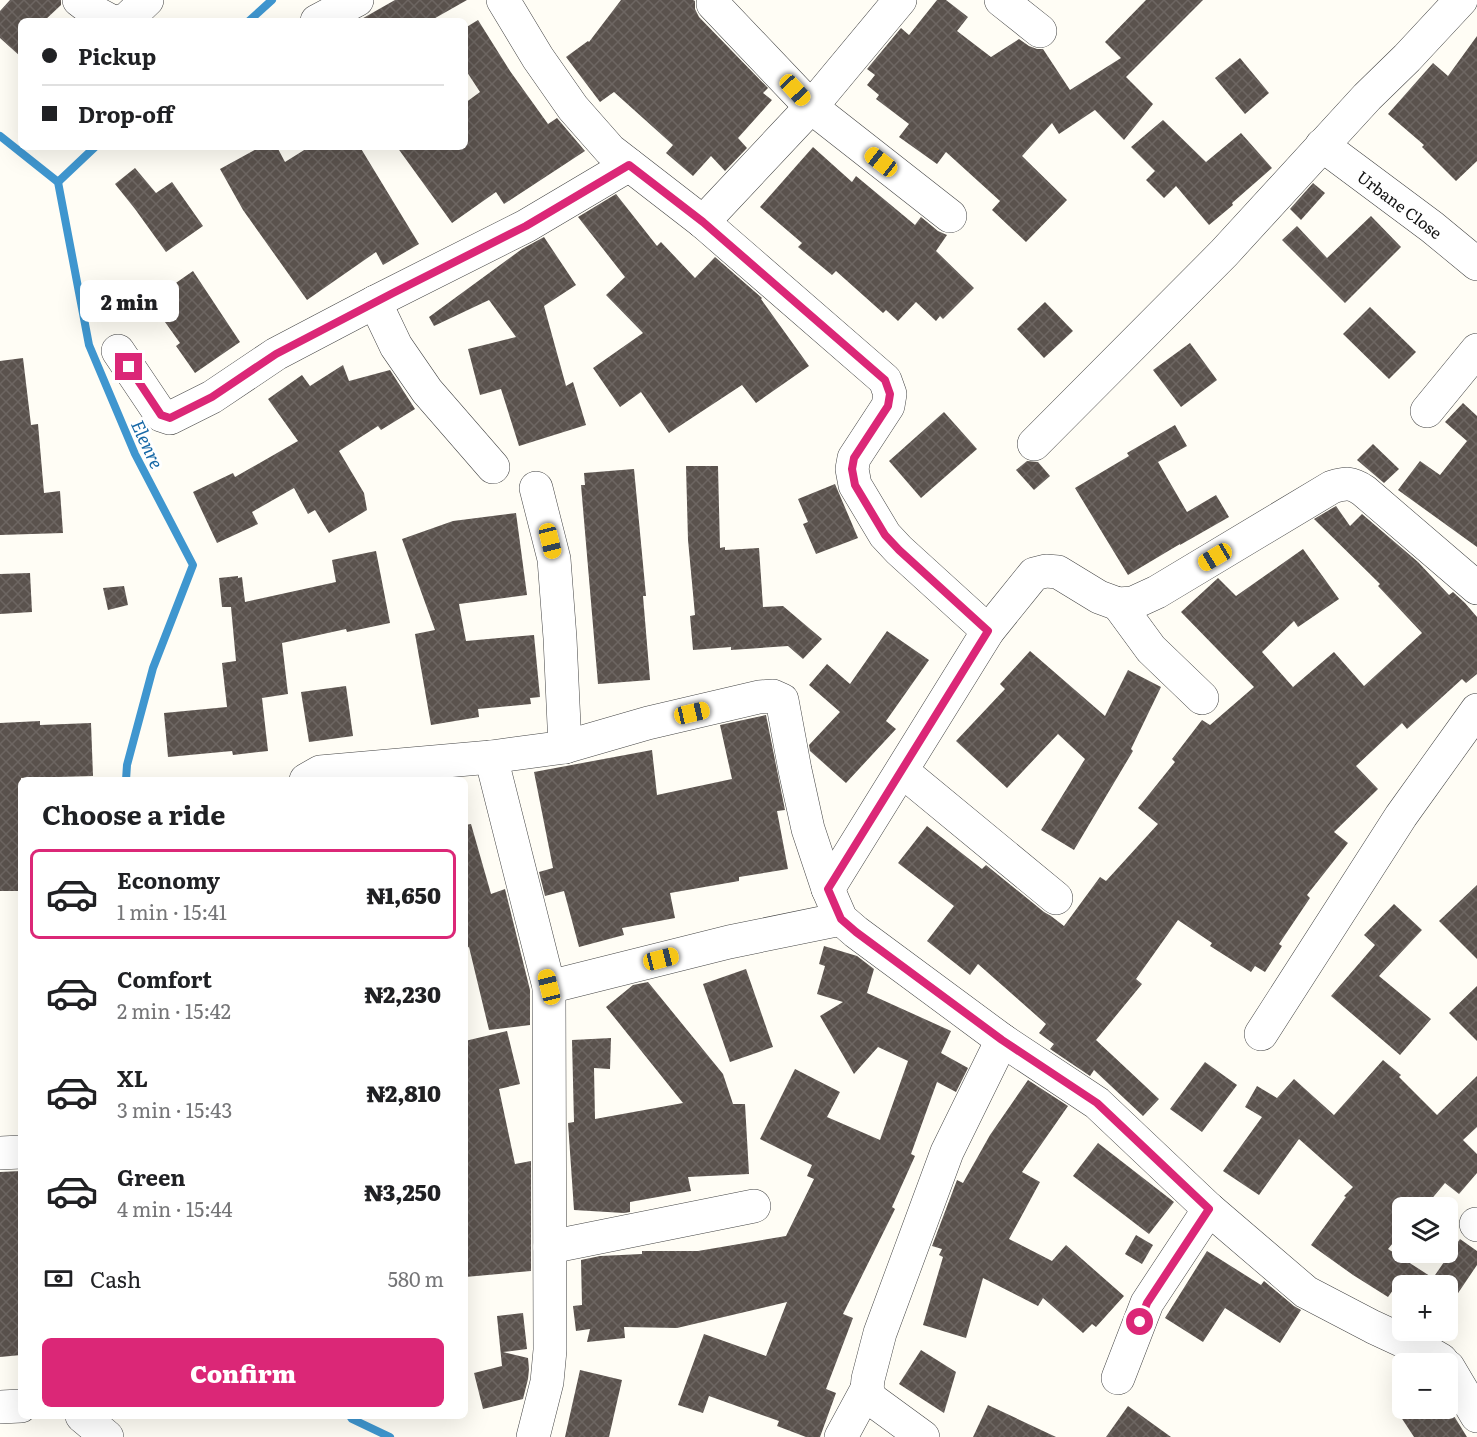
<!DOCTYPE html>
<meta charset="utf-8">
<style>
body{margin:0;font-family:Literata,serif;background:#f6f6f6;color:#202124;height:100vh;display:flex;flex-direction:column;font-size:22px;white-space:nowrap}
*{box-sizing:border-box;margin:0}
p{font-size:20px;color:#757577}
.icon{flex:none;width:33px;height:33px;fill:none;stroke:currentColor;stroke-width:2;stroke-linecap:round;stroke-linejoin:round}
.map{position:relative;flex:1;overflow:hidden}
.details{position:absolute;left:18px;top:777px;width:450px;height:642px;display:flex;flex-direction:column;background:#fff;border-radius:9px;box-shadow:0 6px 24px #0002}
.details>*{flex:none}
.top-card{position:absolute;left:18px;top:18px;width:450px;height:132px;border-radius:9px;box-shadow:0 6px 24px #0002;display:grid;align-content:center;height:132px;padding:0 24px;background:#fff}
.buttons{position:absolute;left:1392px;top:1197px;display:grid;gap:12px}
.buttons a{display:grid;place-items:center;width:66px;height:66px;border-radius:9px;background:#fff;box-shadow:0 6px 24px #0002;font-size:30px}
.end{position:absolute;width:27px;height:27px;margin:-14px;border:8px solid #db2777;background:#fff;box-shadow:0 0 0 3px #fff}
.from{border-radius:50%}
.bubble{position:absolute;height:42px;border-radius:9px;background:#fff;box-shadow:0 6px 24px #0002;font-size:20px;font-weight:800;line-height:42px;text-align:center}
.car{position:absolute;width:18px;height:36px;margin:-18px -9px;border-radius:8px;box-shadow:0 0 4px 2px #0007;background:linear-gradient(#f5c518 24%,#345 0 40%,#f5c518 0 76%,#345 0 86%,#f5c518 0)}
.top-card b{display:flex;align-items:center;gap:21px;height:57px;font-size:22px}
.top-card b+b{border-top:2px solid #e0e0e0}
.top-card i{width:15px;height:15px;background:#202124}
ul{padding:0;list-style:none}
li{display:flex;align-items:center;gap:18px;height:90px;margin:0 12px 9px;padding:0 12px;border:3px solid transparent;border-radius:9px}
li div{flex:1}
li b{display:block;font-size:22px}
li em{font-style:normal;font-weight:800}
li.on{border-color:#db2777}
li>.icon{width:54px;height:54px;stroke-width:1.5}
h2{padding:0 24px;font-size:27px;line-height:72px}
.pay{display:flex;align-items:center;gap:15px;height:66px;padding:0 24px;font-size:22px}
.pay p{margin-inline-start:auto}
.button{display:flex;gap:12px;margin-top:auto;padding:12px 24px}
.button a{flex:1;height:69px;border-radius:9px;background:#db2777;color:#fff;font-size:24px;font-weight:800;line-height:69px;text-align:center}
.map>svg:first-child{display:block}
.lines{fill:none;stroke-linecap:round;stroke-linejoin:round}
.stream{stroke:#3f96cf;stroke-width:8}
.building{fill:url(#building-cross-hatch)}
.minor-casing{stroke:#444;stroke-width:34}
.minor{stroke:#fff;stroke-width:33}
.route{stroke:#db2777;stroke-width:8}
.labels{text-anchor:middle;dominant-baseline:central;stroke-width:6;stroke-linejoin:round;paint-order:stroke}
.street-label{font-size:16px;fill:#111;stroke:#fff}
.water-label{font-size:18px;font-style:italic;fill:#1768a6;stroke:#fff}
</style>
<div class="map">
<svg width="1477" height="1437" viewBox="0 0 1477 1437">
<defs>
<pattern id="building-cross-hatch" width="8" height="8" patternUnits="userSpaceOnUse" patternTransform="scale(1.5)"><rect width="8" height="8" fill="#5a524d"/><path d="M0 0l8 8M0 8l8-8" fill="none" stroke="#6d6662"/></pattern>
</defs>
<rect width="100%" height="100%" fill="#fffdf5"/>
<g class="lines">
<g class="stream">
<polyline points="249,21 272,0"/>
<polyline points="0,136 58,182 89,345 135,454 193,565 153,668 127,765 126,780"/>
<polyline points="58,182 95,147"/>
<polyline points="350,1416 352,1419 390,1437"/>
</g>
</g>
<g class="building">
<polygon points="10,0 61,0 61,5 44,21 21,21 21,57 0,38 0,11"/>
<polygon points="395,0 467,0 430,21 358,21"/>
<polygon points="621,0 693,0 695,1 695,9 699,17 768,88 763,93 772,100 738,138 747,148 725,171 711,156 693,176 666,153 673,145 614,92 600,102 566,57 588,41 589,42"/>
<polygon points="937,0 946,0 968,17 957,31 991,57 1019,39 1029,46 1037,49 1043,49 1070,90 1121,58 1105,42 1146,0 1203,0 1126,77 1153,104 1124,140 1095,110 1059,134 1052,123 1022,156 1067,200 1026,242 992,210 1000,201 946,152 937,164 899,137 909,124 876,99 879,95 867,85 875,75 867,69 901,28 909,35"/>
<polygon points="478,20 510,71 548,124 557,118 585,151 504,204 496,192 452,223 397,147 465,147 465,103 480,92 465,69 465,28"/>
<polygon points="1477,36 1477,161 1456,181 1422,147 1424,145 1388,114 1433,63 1448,76"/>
<polygon points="1240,58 1269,93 1245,114 1215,78"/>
<polygon points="1163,120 1206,162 1241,133 1272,168 1232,203 1233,205 1209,225 1176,186 1164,198 1146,180 1155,171 1131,147"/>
<polygon points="260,147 277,147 285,162 309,147 360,147 419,244 383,265 376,252 307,300 243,210 220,169"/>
<polygon points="813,147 852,182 856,176 915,225 921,217 938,231 947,235 936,251 974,288 943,319 940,316 936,321 916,302 898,321 886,310 883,313 836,271 832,275 798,247 802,243 760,207"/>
<polygon points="135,168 156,193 172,182 203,226 166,252 135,209 115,184"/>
<polygon points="1313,183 1325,193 1301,220 1290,209"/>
<polygon points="616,194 657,246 661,242 695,278 715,257 762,298 761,299 809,366 756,403 742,385 669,433 641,392 620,407 593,368 643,333 606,295 625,277 578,217"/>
<polygon points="1371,216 1401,247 1345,303 1282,240 1297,226 1327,258"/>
<polygon points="544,237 576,285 544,306 566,386 573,382 586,425 519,446 501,389 480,395 468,349 516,337 489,300 434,326 429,317 522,249"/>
<polygon points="193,271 240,342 195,373 176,346 180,343 150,301"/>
<polygon points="1045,302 1073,331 1044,358 1017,329"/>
<polygon points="1370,307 1416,352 1389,379 1343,334"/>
<polygon points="1190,343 1217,380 1181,407 1153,370"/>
<polygon points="23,358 31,425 38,424 44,493 60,491 63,533 0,535 0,361"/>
<polygon points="343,365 349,381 390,370 415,409 381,430 378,426 339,451 364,493 367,510 329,533 315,510 308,514 294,488 252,512 258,524 217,543 193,492 233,473 235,477 298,441 268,399 302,375 310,386"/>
<polygon points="1463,403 1477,416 1477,547 1398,490 1420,461 1440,475 1467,441 1445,422"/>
<polygon points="944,412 977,449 921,498 889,461"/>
<polygon points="1175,425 1187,446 1158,462 1187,512 1216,495 1229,517 1180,545 1180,544 1128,575 1075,488 1129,456 1127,453"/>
<polygon points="1373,444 1399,469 1384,483 1357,460"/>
<polygon points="1027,461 1038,462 1050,476 1034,490 1016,470"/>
<polygon points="686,466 718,466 720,548 725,547 725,550 759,548 763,607 783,606 822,639 803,659 788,646 731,650 731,647 693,650 690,616 695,615 688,540"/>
<polygon points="634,469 646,596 643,596 650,680 598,684 581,485 585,485 584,473"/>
<polygon points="835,484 858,538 816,554 803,524 808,522 798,499"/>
<polygon points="1336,506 1350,526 1362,514 1418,562 1449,595 1453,592 1465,603 1477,617 1477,674 1466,683 1462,679 1407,729 1402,723 1356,766 1378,789 1334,832 1348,843 1307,895 1310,898 1279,944 1282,946 1265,972 1255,966 1251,972 1210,946 1212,943 1178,920 1136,979 1142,984 1096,1040 1159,1099 1143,1116 1094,1070 1090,1076 1050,1049 1054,1044 1039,1033 1046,1024 978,964 970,975 927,941 954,906 898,863 927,826 982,869 986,865 1044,912 1051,916 1064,926 1100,877 1106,881 1158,824 1138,808 1175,762 1172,759 1202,720 1210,725 1254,687 1181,612 1218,578 1236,596 1303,549 1339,599 1298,627 1294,621 1262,652 1293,687 1334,652 1364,686 1422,633 1378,586 1380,584 1314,519"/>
<polygon points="516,513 527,595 459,604 466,641 534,635 540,697 530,698 531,704 478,709 479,717 431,725 415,634 435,630 402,539 453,521"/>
<polygon points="376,551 390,623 347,632 346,629 282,643 288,694 262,698 268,751 233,755 232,751 168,757 164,713 227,707 222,663 236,661 231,607 222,607 219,578 238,576 238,578 242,577 245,602 336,582 332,560"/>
<polygon points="30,573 32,612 0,614 0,574"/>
<polygon points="124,586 128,605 108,610 103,588"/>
<polygon points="887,631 929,660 886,721 896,729 846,783 810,751 809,745 840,712 809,685 827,664 850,684"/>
<polygon points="1030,651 1105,716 1128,670 1161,687 1131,749 1133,751 1074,850 1041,830 1085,759 1058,734 1007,788 956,741 1005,689 1000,684"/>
<polygon points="346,686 353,736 309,742 301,692"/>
<polygon points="766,715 785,810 777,811 788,869 739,877 739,881 670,893 675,918 622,928 624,935 579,947 564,891 545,896 539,872 553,868 534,772 652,750 657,795 732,779 720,725"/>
<polygon points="40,721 40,725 91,723 93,776 21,778 21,891 0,891 0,723"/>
<polygon points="471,824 491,894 505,889 530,990 530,1025 489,1030 469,947 465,949 465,825"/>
<polygon points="1477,885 1477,959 1439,921"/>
<polygon points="1394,904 1422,930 1379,976 1431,1019 1400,1055 1331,996 1375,945 1364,935"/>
<polygon points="824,946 857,956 874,969 867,993 951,1031 941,1053 968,1068 956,1092 937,1082 911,1154 915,1156 892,1207 895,1209 843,1314 853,1318 826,1389 836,1393 820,1437 806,1437 777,1426 779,1421 709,1396 703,1413 678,1405 704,1334 766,1356 787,1302 677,1328 624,1327 625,1338 587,1342 590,1329 576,1331 573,1306 582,1305 581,1260 600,1256 642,1254 642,1251 698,1251 786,1236 814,1179 807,1176 812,1165 760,1139 795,1069 840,1092 827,1117 880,1140 908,1061 878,1047 854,1074 820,1016 843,1002 817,994 825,966 819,964"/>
<polygon points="746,969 773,1047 730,1062 703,984"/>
<polygon points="648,982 723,1074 733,1104 745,1104 749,1174 688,1177 691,1191 630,1202 630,1212 624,1213 574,1210 568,1123 574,1122 572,1040 611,1038 610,1069 594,1068 595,1119 683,1103 606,1007 633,985"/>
<polygon points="1477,986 1477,1041 1449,1013"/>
<polygon points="507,1031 520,1084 499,1089 515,1164 531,1161 531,1271 465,1277 465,1041"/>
<polygon points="1383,1060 1401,1075 1399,1077 1437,1115 1477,1076 1477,1127 1463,1140 1477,1154 1477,1173 1459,1194 1445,1183 1424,1208 1402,1208 1402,1232 1388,1249 1433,1278 1460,1239 1477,1251 1477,1265 1448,1308 1448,1286 1396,1286 1388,1297 1353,1275 1311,1245 1346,1197 1344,1196 1353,1187 1299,1139 1259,1195 1223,1171 1262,1117 1245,1107 1257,1086 1277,1098 1294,1079 1334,1115"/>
<polygon points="1205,1062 1237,1085 1202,1132 1170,1109"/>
<polygon points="1028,1080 1068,1106 1022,1172 1040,1182 1009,1239 1052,1261 1066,1245 1124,1296 1096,1327 1092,1324 1083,1333 1043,1298 1038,1306 983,1278 966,1338 923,1325 943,1257 939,1255 942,1249 932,1246 957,1180 963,1183 990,1135"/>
<polygon points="1098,1143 1174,1202 1149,1234 1073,1176"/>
<polygon points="21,1171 21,1355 0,1357 0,1172"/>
<polygon points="1136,1235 1153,1245 1142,1264 1125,1254"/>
<polygon points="1207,1251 1261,1285 1264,1281 1294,1306 1301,1310 1280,1343 1225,1308 1203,1342 1165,1318"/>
<polygon points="523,1313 527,1349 503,1352 528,1358 529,1369 528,1379 523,1399 483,1409 474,1373 502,1366 497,1316"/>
<polygon points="921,1350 956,1372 944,1413 899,1384"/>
<polygon points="580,1370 622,1380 609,1437 565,1437"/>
<polygon points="988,1405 1056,1437 973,1437"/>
<polygon points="1128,1406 1171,1437 1106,1437"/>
<polygon points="1395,1408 1449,1408 1467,1437 1414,1437"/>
</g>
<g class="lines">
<defs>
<g id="minor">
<polyline points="79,0 96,13 111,21"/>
<polyline points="503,0 538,58 573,108 610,150 703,222 885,380 890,394 888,406 854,458 852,469 855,485 885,535 899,550 988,631"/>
<polyline points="1001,0 1040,31"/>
<polyline points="713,4 811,107 950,216"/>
<polyline points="121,21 126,20 147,0"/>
<polyline points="317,21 357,0"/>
<polyline points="1322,145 1432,227 1477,264"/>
<polyline points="703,222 811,107 900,0"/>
<polyline points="375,302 396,346 427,391 493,467"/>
<polyline points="118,351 161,415 170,418 212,397 276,354 375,302 526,226 629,165"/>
<polyline points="1427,411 1477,350"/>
<polyline points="1034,444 1224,253 1367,97 1407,58 1461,0"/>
<polyline points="536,488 554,559 560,638 565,747"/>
<polyline points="1118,604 1151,649 1202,698"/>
<polyline points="491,757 549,987 550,1350 547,1382 533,1437"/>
<polyline points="902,771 1056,898"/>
<polyline points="306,780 320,772 491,757 565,747 648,723 759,697 773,696 782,700 795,770 808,829 828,889 841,919 856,932 1002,1040 1097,1103 1209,1209 1306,1292 1373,1327 1429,1353 1441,1360 1444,1364"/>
<path d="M828 889 988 631 1034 574 1046 571 1058 572 1099 597 1118 604 1133 603 1157 592 1332 487C1346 483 1351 482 1364 491L1477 588"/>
<polyline points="549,987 729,942 841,919"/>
<polyline points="1261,1034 1401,816 1477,710"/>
<polyline points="0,1153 21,1152"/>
<polyline points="1476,1224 1477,1225"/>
<polyline points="550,1247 754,1206"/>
<polyline points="1448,1367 1477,1416"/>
<polyline points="1118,1378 1147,1303 1209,1209"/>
<polyline points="0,1407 21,1406"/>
<polyline points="82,1416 107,1437"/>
<polyline points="841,1437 867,1389"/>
<polyline points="923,1437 871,1399 867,1389 868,1379 880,1333 947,1152 1002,1040"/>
</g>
</defs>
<use href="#minor" class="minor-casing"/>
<use href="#minor" class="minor"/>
</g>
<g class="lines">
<polyline class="route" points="129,367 161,415 170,418 212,397 276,354 393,293 526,226 629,165 703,222 885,380 890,394 888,406 854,458 852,469 855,485 885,535 899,550 988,631 828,889 841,919 856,932 1002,1040 1097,1103 1209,1209 1147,1303 1140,1322"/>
</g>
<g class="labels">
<g class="street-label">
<text transform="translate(1400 204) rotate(37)">Urbane Close</text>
</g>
<g class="water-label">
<text transform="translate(148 444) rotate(65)">Elenre</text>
</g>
</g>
</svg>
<div class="buttons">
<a><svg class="icon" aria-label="layers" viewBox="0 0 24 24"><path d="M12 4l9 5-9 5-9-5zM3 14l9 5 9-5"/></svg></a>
<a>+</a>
<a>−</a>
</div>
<i class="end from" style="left:1140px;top:1322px"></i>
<i class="end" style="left:129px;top:367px"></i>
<div class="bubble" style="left:80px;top:280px;width:99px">2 min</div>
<i class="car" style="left:795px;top:90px;rotate:137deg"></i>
<i class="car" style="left:881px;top:162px;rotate:308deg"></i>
<i class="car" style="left:550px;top:541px;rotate:166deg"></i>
<i class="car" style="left:1215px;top:557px;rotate:239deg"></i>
<i class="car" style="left:692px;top:713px;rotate:77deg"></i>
<i class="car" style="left:661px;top:959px;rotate:76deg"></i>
<i class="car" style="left:549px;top:987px;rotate:346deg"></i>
<div class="top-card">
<b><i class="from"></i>Pickup</b>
<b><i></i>Drop-off</b>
</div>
<section class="details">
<h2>Choose a ride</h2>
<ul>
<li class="on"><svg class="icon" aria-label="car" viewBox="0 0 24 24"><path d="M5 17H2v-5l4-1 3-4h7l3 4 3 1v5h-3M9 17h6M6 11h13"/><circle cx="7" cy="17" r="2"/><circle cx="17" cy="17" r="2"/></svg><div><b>Economy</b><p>1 min · 15:41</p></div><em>₦1,650</em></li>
<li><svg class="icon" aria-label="car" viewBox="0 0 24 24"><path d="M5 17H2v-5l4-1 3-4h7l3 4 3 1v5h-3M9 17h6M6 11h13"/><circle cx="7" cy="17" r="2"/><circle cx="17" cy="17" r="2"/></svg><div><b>Comfort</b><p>2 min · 15:42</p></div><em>₦2,230</em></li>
<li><svg class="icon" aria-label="car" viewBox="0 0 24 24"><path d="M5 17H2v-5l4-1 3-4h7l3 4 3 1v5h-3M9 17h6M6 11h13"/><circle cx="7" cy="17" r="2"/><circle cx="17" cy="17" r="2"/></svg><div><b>XL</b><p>3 min · 15:43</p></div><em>₦2,810</em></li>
<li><svg class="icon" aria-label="car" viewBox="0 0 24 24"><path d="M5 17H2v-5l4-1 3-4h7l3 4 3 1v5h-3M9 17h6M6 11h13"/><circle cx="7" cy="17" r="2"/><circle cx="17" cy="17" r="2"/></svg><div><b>Green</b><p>4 min · 15:44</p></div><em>₦3,250</em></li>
</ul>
<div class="pay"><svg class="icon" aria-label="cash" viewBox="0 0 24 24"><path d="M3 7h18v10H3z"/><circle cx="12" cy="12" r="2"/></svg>Cash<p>580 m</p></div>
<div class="button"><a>Confirm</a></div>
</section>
</div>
